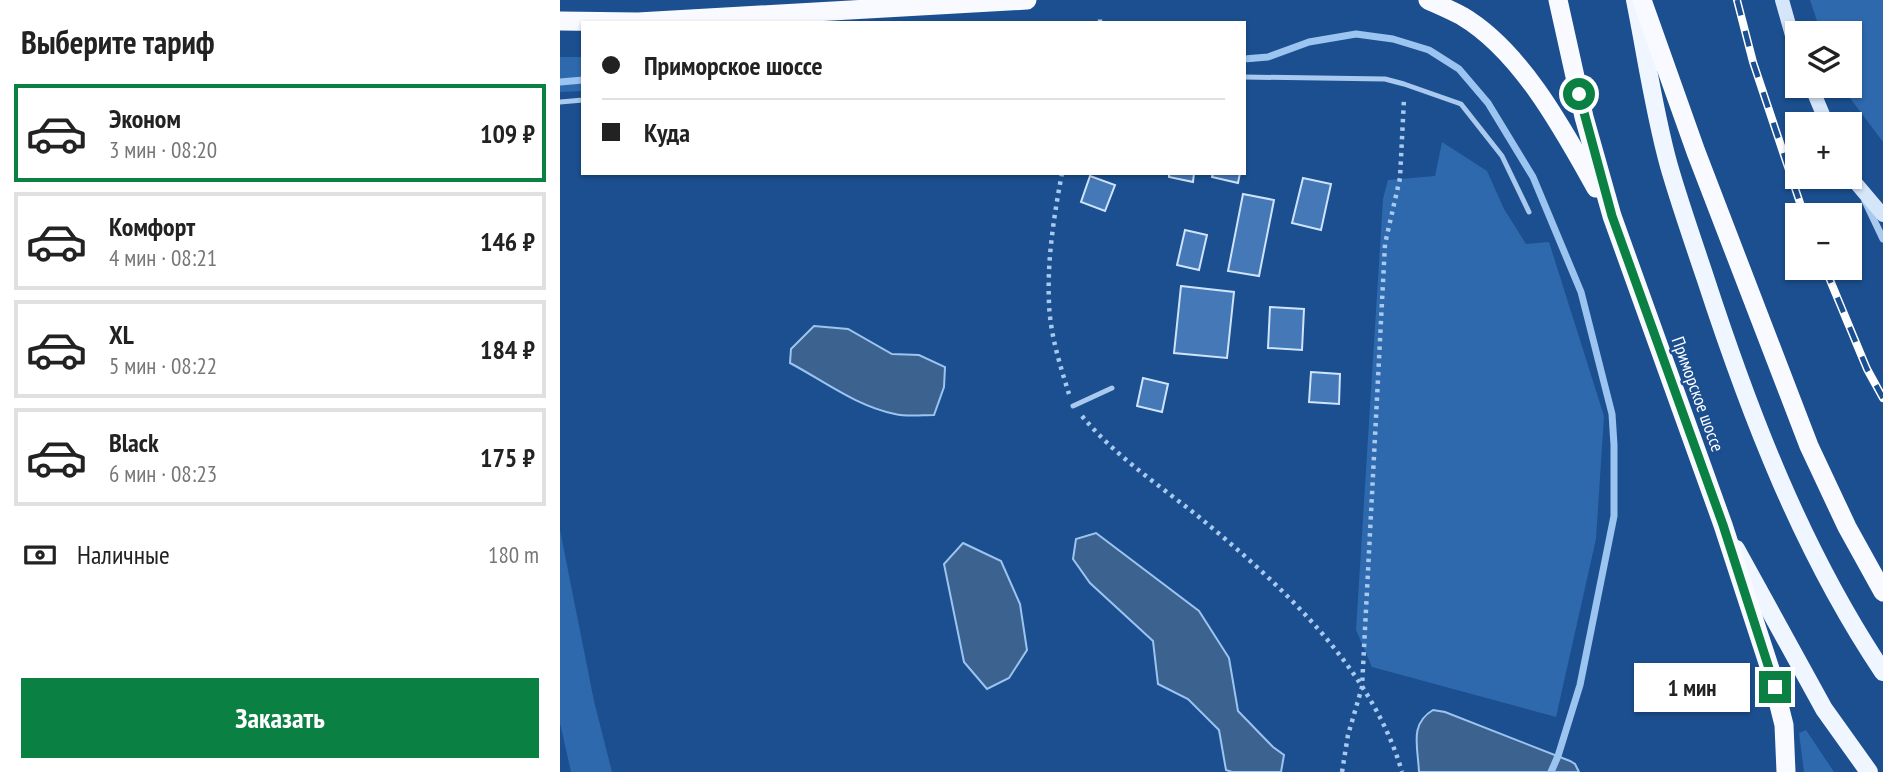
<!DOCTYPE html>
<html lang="ru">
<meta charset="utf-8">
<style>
body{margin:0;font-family:"PT Sans Narrow",sans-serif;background:#f6f6f6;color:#222;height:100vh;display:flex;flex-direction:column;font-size:26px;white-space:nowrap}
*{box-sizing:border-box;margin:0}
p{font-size:23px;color:#767676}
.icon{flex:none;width:38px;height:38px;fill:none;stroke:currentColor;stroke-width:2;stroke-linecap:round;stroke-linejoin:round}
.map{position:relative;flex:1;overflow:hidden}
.panel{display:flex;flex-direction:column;background:#fff;width:560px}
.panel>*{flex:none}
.guide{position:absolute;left:21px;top:21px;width:665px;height:154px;border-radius:0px;box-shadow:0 2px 5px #0004;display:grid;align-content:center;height:154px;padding:0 21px;background:#fff}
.fabs{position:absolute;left:1225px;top:21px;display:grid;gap:14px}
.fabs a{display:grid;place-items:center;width:77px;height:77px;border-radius:0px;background:#fff;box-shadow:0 2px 5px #0004;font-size:35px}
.end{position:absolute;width:32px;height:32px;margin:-16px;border:9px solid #0b8043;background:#fff;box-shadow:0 0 0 4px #fff}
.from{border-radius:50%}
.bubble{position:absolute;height:49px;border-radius:0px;background:#fff;box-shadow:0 2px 5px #0004;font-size:23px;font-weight:700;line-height:49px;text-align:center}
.guide b{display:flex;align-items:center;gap:24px;height:66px;font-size:26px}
.guide b+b{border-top:2px solid #e0e0e0}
.guide i{width:18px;height:18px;background:#222}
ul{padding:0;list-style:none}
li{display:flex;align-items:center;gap:21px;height:98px;margin:0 14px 10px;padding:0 7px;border:4px solid #e0e0e0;border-radius:0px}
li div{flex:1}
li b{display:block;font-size:26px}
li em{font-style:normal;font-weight:700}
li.current{border-color:#0b8043}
li>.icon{width:63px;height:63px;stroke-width:1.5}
h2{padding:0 21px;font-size:32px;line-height:84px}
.pay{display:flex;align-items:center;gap:18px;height:77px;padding:0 21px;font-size:26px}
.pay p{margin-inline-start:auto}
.button{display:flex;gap:14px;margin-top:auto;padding:14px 21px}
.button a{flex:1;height:80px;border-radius:0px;background:#0b8043;color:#fff;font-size:28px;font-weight:700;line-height:80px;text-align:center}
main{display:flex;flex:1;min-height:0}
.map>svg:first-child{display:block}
.green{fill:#2e69ad}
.water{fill:#3c6290;stroke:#9cc4f0;stroke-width:2}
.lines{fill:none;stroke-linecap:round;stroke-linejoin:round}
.stream{stroke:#9cc4f0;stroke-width:7}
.building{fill:#4478b7;stroke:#cfe3fa;stroke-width:2}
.path{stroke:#a9c9ee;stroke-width:4.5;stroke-dasharray:3.5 5;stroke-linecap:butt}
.service{stroke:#a9c9ee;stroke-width:5}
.minor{stroke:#a9c9ee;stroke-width:7}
.secondary{stroke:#d6e6fa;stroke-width:14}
.primary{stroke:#f0f6ff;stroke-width:18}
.trunk{stroke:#f8faff;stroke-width:19}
.rail-casing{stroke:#fff;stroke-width:8}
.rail{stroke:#1b4f8f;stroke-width:5;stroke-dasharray:16;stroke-linecap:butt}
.route{stroke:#0b8043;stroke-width:9}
.labels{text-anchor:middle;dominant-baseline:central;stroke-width:5;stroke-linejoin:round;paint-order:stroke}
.street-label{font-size:18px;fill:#fff;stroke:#1b4f8f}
</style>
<main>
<section class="panel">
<h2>Выберите тариф</h2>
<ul>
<li class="current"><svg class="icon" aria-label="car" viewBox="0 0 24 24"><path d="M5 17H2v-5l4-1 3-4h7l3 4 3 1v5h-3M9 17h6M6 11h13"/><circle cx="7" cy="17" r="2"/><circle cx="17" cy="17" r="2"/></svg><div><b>Эконом</b><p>3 мин · 08:20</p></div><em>109 ₽</em></li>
<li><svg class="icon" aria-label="car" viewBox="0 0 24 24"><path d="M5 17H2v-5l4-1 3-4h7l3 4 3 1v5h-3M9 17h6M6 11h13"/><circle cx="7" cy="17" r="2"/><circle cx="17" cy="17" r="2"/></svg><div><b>Комфорт</b><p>4 мин · 08:21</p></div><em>146 ₽</em></li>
<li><svg class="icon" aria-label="car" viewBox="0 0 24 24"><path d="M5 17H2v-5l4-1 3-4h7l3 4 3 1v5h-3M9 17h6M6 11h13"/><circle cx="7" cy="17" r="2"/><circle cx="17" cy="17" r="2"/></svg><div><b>XL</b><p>5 мин · 08:22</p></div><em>184 ₽</em></li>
<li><svg class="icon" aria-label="car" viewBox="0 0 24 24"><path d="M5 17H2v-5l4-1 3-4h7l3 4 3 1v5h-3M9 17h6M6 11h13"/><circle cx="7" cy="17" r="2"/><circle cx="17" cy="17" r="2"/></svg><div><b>Black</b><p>6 мин · 08:23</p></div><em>175 ₽</em></li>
</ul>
<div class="pay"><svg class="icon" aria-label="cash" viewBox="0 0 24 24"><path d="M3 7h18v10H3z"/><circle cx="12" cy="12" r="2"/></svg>Наличные<p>180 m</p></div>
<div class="button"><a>Заказать</a></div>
</section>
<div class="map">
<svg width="1323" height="772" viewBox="0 0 1323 772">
<rect width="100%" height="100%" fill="#1b4f8f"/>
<g class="green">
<polygon points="1250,0 1323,0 1323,142 1281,86 1290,86 1290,33 1261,33"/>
<polygon points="0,57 23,57 23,91 0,92"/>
<polygon points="882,142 927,171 944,209 966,244 989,242 1044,416 1036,539 996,717 812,667 796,630 823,199 828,180 875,176"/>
<polygon points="0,530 34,701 52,772 11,772 0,723"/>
<polygon points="1246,730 1274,772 1244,772 1239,733"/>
</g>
<g class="water">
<path d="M254 326 288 329 332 354 359 355 385 367 384 387 374 415C362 415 347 417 335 414 296 406 264 381 230 363L231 349Z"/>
<polygon points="536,533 639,611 669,658 678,711 713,747 724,755 721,772 672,772 666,770 659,730 628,699 598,684 593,641 530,583 513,559 516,539"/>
<polygon points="403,543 441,561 460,604 467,650 449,678 427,689 404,662 384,564"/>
<path d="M873 710 885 712 1010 761 1015 764 1019 772H859C858 747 849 724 873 710Z"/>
</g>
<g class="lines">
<g class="stream">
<polyline points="684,59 708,57 749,42 796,34 833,39 869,50 899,69 928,103 973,177 1021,292 1052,414 1054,445 1054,516 1020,685 998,756 991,772"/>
<polyline points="0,82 23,80"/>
</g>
</g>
<g class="building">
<polygon points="609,173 634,173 633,182 609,177"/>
<polygon points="653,173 680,173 678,183 652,177"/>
<polygon points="530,176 555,185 545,211 521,202"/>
<polygon points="743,178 771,184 761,230 732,223"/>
<polygon points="683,194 714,200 699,276 668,271"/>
<polygon points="625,230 647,235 639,270 617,265"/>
<polygon points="621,286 674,292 667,358 614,353"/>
<polygon points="710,307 744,309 742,350 708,348"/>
<polygon points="751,372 780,374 779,404 749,402"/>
<polygon points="583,378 608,384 602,412 577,406"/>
</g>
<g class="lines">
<g class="path">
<polyline points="540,23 540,18"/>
<polyline points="684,33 685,33"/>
<path d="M502 173C494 216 487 259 489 303 490 334 500 365 509 394"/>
<path d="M522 416C555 456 599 485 639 517 720 584 812 668 842 772"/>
<polyline points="782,772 788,735 802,687 825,244 840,178 844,99"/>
</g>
<g class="service">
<polyline points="684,77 825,79 844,84 901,104 942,156 969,212"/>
<polyline points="0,102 23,100"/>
<polyline points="513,406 552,388"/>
</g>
<polyline class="minor" points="1305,201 1323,239"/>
<g class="secondary">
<polyline points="1222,0 1237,53"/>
<polyline points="1251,86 1267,124"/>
<polyline points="1290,171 1295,182 1323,215"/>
</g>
<g class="primary">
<path d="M1075 0C1086 55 1094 112 1109 166 1120 204 1133 241 1145 277 1190 415 1242 551 1323 672"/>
<polyline points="1176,549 1264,709 1309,772"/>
</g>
<g class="trunk">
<path d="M868 0C879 5 891 10 902 16 961 51 1003 129 1036 188"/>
<polyline points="998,0 1024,117 1052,216 1163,525 1210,669 1224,725 1226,772"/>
<polyline points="1082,0 1136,152 1249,446 1287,527 1323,592"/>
<polyline points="0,21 78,22 467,0"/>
</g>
<defs>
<g id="rail">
<polyline points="1177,0 1193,62 1244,215"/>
<polyline points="1265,268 1307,369 1323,398"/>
</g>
</defs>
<use href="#rail" class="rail-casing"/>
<use href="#rail" class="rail"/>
</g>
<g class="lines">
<polyline class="route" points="1019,94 1052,216 1163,525 1215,687"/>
</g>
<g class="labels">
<g class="street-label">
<text transform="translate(1138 394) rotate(70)">Приморское шоссе</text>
</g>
</g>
</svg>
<div class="fabs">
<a><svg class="icon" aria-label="layers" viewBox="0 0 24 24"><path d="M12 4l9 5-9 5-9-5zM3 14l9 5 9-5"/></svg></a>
<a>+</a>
<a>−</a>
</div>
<i class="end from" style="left:1019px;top:94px"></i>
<i class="end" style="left:1215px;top:687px"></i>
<div class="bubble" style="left:1074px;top:663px;width:116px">1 мин</div>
<div class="guide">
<b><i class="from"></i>Приморское шоссе</b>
<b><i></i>Куда</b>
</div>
</div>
</main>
